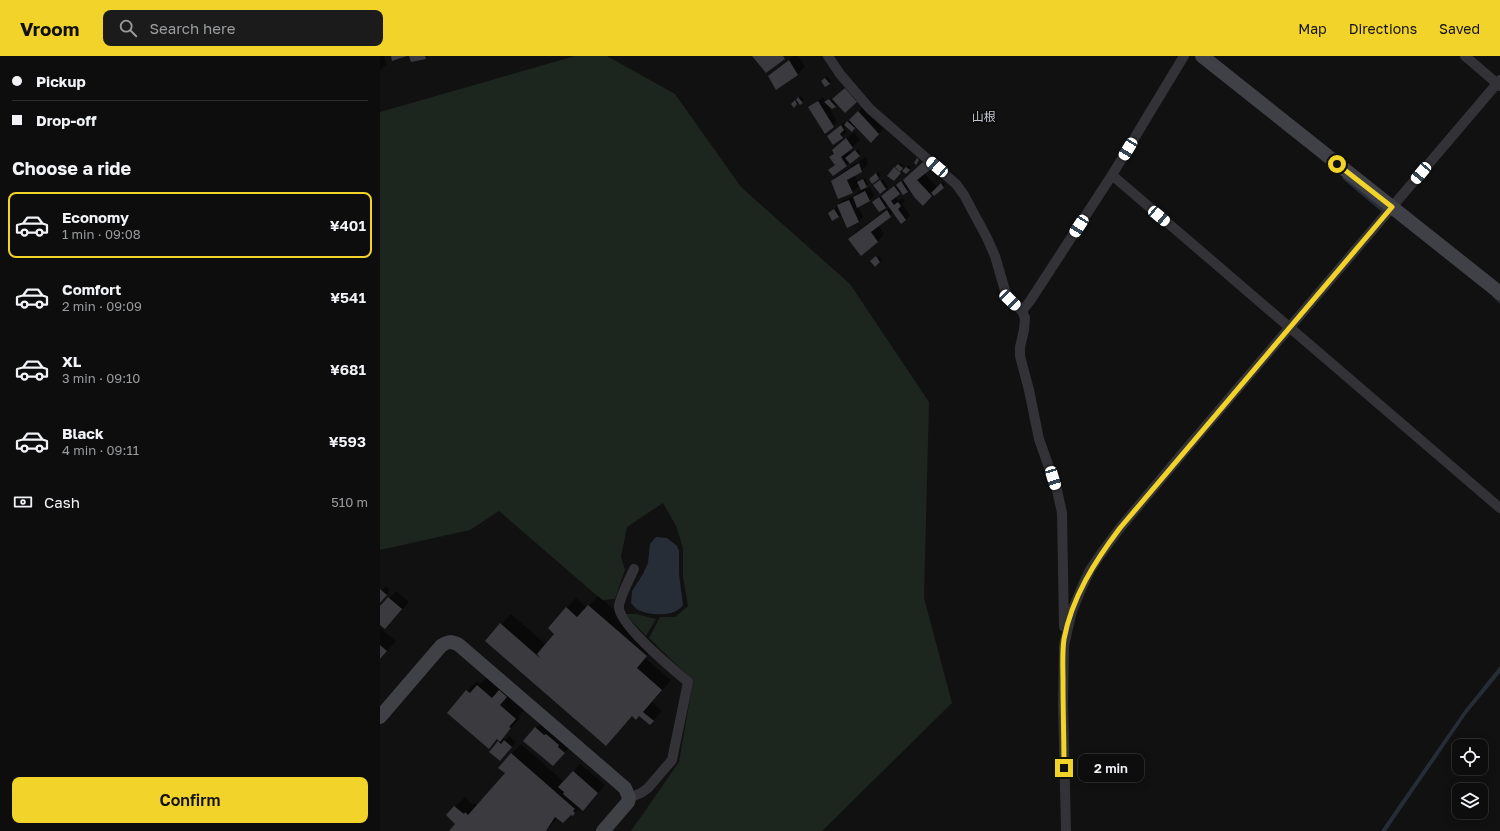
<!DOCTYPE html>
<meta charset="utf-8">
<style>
body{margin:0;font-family:"Golos Text","Noto Sans JP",sans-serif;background:#1b1b1c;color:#f1f3f6;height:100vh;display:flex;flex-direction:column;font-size:15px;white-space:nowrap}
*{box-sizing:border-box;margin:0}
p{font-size:13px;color:#9a9c9e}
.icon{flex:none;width:22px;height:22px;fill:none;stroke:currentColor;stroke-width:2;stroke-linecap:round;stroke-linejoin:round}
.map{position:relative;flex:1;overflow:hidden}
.panel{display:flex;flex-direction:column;background:#0d0d0e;width:380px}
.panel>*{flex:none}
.hud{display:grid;align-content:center;height:88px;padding:0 12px;background:#0d0d0e}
.tools{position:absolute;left:1072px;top:683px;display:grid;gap:8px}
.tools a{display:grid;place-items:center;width:36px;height:36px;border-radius:8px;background:#0d0d0e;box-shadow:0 2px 10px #0003,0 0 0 1px #2d2d2e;font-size:20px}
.end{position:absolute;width:18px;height:18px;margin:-9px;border:5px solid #f2d329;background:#111;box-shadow:0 0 0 2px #111}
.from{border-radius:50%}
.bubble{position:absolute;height:28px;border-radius:8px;background:#0d0d0e;box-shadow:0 2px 10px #0003,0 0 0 1px #2d2d2e;font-size:13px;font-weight:600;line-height:28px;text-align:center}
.car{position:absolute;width:12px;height:24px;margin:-12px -6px;border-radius:5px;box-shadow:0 0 3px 1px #0007;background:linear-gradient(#fff 24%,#345 0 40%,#fff 0 76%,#345 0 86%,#fff 0)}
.hud b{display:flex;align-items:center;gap:14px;height:38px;font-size:15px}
.hud b+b{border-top:1px solid #2d2d2e}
.hud i{width:10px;height:10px;background:#f1f3f6}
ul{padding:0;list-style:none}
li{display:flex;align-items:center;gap:12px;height:66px;margin:0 8px 6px;padding:0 4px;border:2px solid transparent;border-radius:8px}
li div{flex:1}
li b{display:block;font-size:15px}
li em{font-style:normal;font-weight:600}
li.current{border-color:#f2d329}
li>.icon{width:36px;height:36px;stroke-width:1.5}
h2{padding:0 12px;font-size:18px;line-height:48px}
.pay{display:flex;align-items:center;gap:10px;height:44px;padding:0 12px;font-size:15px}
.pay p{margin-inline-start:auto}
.action{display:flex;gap:8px;margin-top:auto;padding:8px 12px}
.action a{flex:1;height:46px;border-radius:8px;background:#f2d329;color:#111;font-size:16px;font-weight:600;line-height:46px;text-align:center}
header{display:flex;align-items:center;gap:24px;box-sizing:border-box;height:56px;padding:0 20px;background:#f2d329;color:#111}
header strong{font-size:19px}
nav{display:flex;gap:22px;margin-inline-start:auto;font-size:14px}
.search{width:280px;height:36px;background:#1b1b1c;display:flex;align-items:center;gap:10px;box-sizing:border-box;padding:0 14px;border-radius:8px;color:#9a9c9e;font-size:15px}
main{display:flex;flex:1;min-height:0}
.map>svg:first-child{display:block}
.green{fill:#1d251f}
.water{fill:#272d36}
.shadow{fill:#0007}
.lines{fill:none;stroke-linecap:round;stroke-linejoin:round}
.stream{stroke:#272d36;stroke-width:3}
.building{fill:#3b3b3f}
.street{stroke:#323237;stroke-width:10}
.secondary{stroke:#404047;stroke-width:14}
.route{stroke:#f2d329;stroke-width:5}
.labels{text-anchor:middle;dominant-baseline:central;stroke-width:3.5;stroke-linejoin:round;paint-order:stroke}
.neighbourhood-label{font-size:12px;fill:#c3c4cf;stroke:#0c0c0d}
</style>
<header>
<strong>Vroom</strong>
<div class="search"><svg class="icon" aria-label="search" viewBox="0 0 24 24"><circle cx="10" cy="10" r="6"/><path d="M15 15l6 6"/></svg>Search here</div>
<nav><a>Map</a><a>Directions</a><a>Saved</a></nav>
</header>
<main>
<section class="panel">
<div class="hud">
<b><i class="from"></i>Pickup</b>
<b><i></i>Drop-off</b>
</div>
<h2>Choose a ride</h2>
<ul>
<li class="current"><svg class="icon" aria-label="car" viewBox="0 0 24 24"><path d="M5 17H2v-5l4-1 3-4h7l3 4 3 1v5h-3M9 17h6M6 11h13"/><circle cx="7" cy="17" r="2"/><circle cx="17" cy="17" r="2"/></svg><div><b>Economy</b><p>1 min · 09:08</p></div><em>¥401</em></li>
<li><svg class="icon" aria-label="car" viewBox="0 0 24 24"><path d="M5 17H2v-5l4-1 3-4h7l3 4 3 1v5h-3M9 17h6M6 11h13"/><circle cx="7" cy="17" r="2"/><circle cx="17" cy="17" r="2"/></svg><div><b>Comfort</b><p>2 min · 09:09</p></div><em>¥541</em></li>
<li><svg class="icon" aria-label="car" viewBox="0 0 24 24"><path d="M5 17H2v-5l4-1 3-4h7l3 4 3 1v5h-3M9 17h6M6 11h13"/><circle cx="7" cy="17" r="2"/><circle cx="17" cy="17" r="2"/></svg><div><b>XL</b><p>3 min · 09:10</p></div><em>¥681</em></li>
<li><svg class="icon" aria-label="car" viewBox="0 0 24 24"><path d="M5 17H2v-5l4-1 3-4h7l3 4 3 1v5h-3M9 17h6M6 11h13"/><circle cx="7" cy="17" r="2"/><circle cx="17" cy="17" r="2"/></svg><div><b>Black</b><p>4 min · 09:11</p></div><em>¥593</em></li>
</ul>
<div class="pay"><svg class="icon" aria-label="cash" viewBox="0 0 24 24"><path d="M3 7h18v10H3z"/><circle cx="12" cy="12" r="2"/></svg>Cash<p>510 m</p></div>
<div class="action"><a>Confirm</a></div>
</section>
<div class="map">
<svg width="1120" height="775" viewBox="0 0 1120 775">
<rect width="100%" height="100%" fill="#111112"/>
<g class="green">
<polygon points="195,0 227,0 295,38 361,131 470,228 549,346 544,542 572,647 442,775 251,775 299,706 313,625 269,582 280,561 295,561 308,550 303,521 303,492 296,470 283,447 247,471 241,501 245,514 235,543 222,544 119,455 90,474 0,494 0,56"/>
<polygon points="245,558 256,558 276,563 266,580"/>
</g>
<g class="water">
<path d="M276 481 287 482 297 490 299 495V518L303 549C295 561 271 560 258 554 256 553 253 549 251 547L252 535 263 518 268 507 270 488Z"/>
<polygon points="1120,610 1120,617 1087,657 1006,775 1001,775 1084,655"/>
</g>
<g class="shadow">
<polygon points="0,0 4,0 6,9 0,14"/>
<polygon points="413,0 418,0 425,11 418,18 397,33 389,20"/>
<polygon points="447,20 451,25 445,30 442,25"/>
<polygon points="470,28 480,41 465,56 457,48 452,52 448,49 457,66 453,70 429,52 443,41 446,46 451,42 453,43"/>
<polygon points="421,40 424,44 421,48 419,46 414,51 412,48"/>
<polygon points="483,51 503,73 491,86 476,70 471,74 467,70 464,73 467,76 453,88 448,80 466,65 467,67"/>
<polygon points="474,76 480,84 469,94 471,98 478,93 481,98 453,119 449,114 455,109 455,97 453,94"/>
<polygon points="551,100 551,112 544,117 558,132 563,126 565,129 550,141 530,132 527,135 521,135 515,140 519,145 523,142 525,145 522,148 530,159 525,164 514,156 498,169 504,178 497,186 469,183 476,176 510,151 508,148 505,151 495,144 523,125"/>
<polygon points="486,101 488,108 481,115 474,119 478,126 485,122 488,128 486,130 480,129 472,136 452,125 460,118"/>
<polygon points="520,107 524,110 521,114 522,115 514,124 509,120"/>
<polygon points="529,109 531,111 526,117 524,115"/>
<polygon points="498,116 501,120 492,127 492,121"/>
<polygon points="503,123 508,131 500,137 496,128"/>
<polygon points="490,131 494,140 489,145 478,150 483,161 478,166 462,157 459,160 449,157 457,151 460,157 461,156 458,149 462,145 474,140 478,136"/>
<polygon points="498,199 502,204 495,210 492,205"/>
<polygon points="6,530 10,534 0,546 0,536"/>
<polygon points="16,535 29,546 12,564 0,567 0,552"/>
<polygon points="218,540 276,590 265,602 291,624 272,646 282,655 270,668 259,659 252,659 106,585 131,558 166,589 176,578 186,552 196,542 207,552"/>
<polygon points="0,572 16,585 0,603"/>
<polygon points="108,620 145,653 138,661 140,662 123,681 126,684 129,680 136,686 124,699 110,696 120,684 118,683 109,692 87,635 97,625 100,628"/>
<polygon points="163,665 191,689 180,702 156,672"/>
<polygon points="141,688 184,726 200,708 225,729 210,747 200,752 193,759 191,758 178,761 166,775 70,775 77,767 75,751 85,741 93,749 95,747 98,750 126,717 131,698"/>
</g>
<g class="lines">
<g class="stream">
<polyline points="964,122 1002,154"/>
<polyline points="1114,240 1120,246"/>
</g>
</g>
<g class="building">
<polygon points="11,0 27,0 12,5"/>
<polygon points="29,0 45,0 46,3 31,6"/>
<polygon points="372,0 403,0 405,3 386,17"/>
<polygon points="409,4 418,19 396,34 388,20"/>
<polygon points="445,22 450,28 445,31 441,25"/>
<polygon points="465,32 477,46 465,57 452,43"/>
<polygon points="418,41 423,47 420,49 416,44"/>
<polygon points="449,43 456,51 452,53 444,46"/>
<polygon points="415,44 417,48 414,52 411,48"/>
<polygon points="438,45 454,71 445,78 428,51"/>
<polygon points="478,55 499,78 491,87 469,64"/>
<polygon points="467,65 475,72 472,76 464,69"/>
<polygon points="461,69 464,74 460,78 463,82 453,89 447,80"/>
<polygon points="466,82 473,92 461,101 467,110 453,120 448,114 455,109 449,101 454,98 452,94"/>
<polygon points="475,94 480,100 470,108 465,102"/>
<polygon points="537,102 539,104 536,109 534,107"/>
<polygon points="543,106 551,113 537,124 552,140 543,150 535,142 523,124"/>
<polygon points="479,107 482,116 467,124 473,137 458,143 451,125"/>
<polygon points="518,108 523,112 520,116 515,111"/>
<polygon points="514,111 521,117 514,125 507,120"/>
<polygon points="526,111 530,114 526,118 522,115"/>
<polygon points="496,117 499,123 492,128 489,123"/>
<polygon points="483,123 487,131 481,134 477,126"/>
<polygon points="500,124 506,133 500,138 493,129"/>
<polygon points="521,125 528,136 523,139 516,129"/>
<polygon points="561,127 564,132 554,140 551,137"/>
<polygon points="514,130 520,138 511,145 514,149 518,146 521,150 518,153 526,164 521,168 501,140"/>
<polygon points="485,135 490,145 477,152 473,141"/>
<polygon points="499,141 506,152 499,156 492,146"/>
<polygon points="469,144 479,166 467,172 457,149"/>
<polygon points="454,153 459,161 452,165 448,157"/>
<polygon points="507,154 511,161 491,176 498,186 481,200 468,183"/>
<polygon points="496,200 500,206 495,211 490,205"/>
<polygon points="0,533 7,539 0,547"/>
<polygon points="8,541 22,553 5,573 0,569 0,550"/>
<polygon points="208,549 267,600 257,612 282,634 263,656 274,665 270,669 259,660 256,664 252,660 226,690 105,585 120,567 160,602 157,598 174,578 168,572 186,551 197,561"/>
<polygon points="0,589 7,595 0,603"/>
<polygon points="97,629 112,642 119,634 127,641 120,649 136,663 129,671 131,672 120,686 117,683 109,693 67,657 86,634 90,637"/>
<polygon points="155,671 164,679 166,678 179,689 178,691 185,697 173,710 143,685"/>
<polygon points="124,684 132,691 120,705 109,696 118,685 121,688"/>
<polygon points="131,697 195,753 193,755 195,757 193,760 191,759 183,767 175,761 166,775 69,775 75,768 66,759 74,750 84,758 85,756 88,759 125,717 118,712"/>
<polygon points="193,715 218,737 203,755 183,738 184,736 178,731"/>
</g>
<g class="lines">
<g class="street">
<polyline points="448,0 460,18 490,53 576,128 584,139 607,182 615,200 626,238 642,255 645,262 644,274 640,291 640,300 649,334 659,383 677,434 682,457 684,571"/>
<polyline points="1085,0 1120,30"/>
<polyline points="732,119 1120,452"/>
<polyline points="642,255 650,245 732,119 804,0"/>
<path d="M249 742 261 737 268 732 292 704 308 626C294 614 237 567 239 550 240 541 250 522 254 513"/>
<polyline points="686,775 683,648 684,589 692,555 702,531 710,514 720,499 740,472 796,405 1120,24"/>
</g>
<g class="secondary">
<polyline points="822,0 1120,237"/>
<path d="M0 661 61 590C68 585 71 585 79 589L245 732 249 742 248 746 223 775"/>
</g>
</g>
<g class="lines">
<path class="route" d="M684 712C684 683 683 655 683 626 683 612 682 597 684 583 692 541 715 505 740 472L1012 151 957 108"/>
</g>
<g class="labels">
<g class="neighbourhood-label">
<text x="604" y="60">山根</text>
</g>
</g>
</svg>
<div class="tools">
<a><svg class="icon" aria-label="locate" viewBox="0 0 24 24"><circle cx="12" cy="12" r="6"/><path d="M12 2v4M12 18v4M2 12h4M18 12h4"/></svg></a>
<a><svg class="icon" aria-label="layers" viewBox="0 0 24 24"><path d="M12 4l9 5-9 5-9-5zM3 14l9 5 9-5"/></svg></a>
</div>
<i class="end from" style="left:957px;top:108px"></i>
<i class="end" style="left:684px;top:712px"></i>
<div class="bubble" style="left:698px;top:698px;width:66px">2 min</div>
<i class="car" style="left:748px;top:93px;rotate:211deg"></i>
<i class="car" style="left:557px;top:111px;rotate:311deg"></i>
<i class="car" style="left:1041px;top:117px;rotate:220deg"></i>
<i class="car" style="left:779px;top:160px;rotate:130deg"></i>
<i class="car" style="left:699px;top:170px;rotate:213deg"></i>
<i class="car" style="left:630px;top:244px;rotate:134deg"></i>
<i class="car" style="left:673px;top:422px;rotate:163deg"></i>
</div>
</main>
